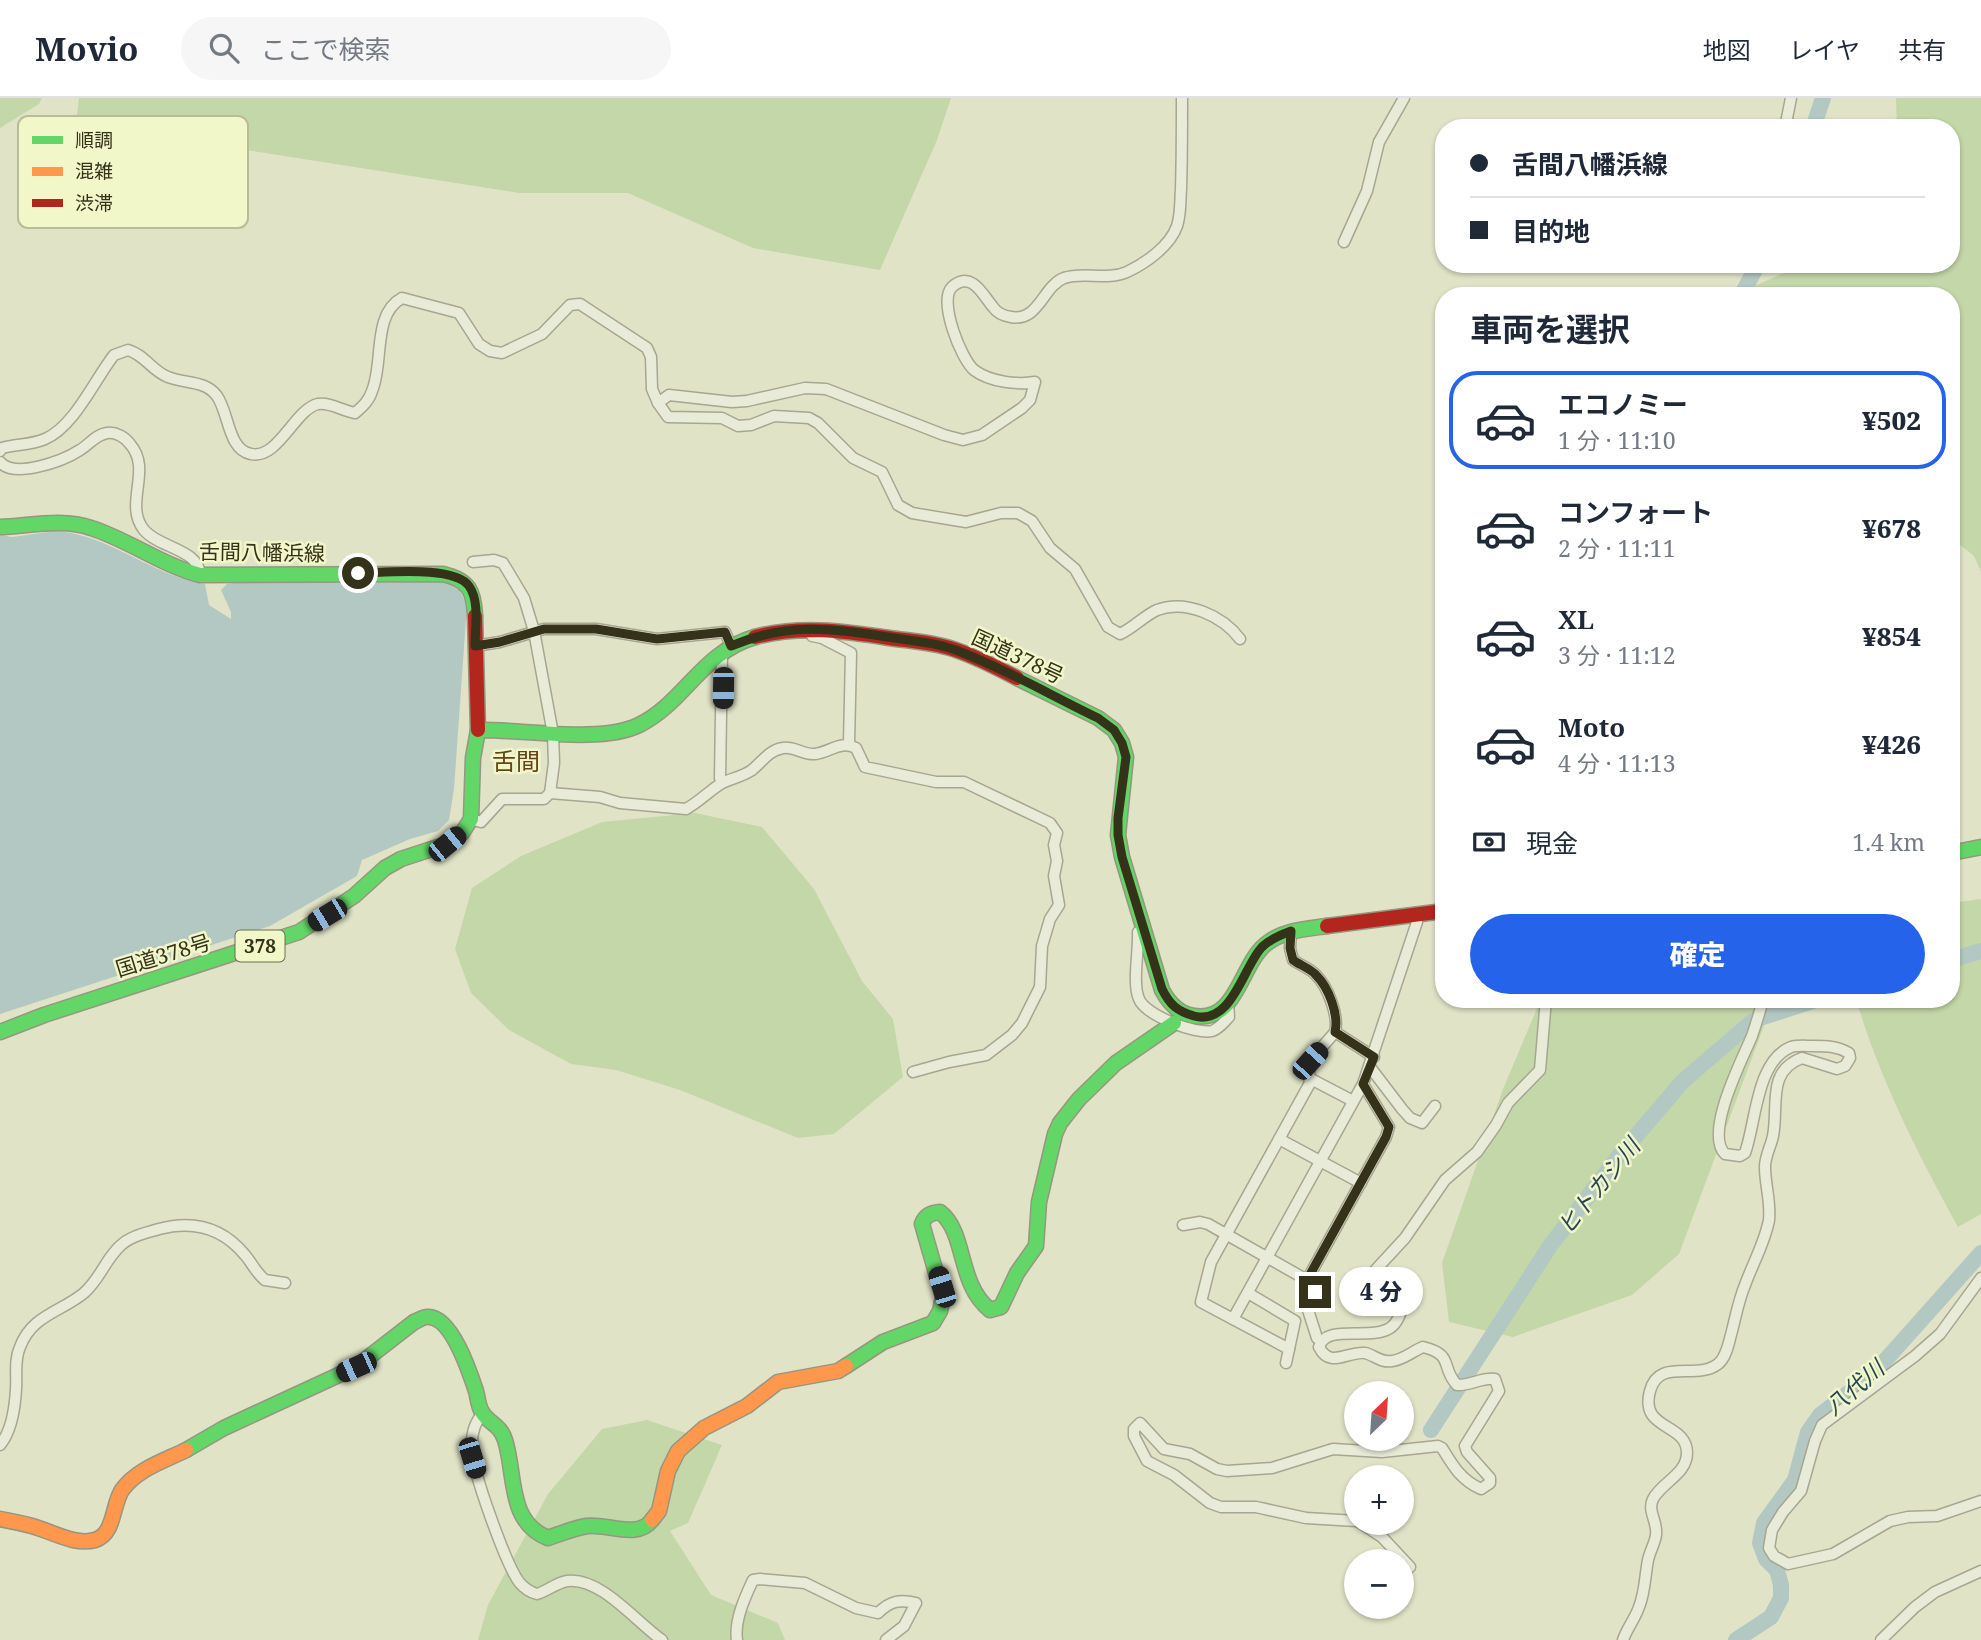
<!DOCTYPE html>
<html lang="ja">
<meta charset="utf-8">
<style>
body{margin:0;font-family:"Noto Serif","Noto Sans JP",serif;background:#f6f6f7;color:#1f2937;height:100vh;display:flex;flex-direction:column;font-size:26px;white-space:nowrap}
*{box-sizing:border-box;margin:0}
p{font-size:23px;color:#747a83}
.icon{flex:none;width:38px;height:38px;fill:none;stroke:currentColor;stroke-width:2;stroke-linecap:round;stroke-linejoin:round}
.map{position:relative;flex:1;overflow:hidden}
.details{position:absolute;left:1435px;top:189px;width:525px;height:721px;display:flex;flex-direction:column;background:#fff;border-radius:28px;box-shadow:0 2px 5px #0004}
.details>*{flex:none}
.banner{position:absolute;left:1435px;top:21px;width:525px;height:154px;border-radius:28px;box-shadow:0 2px 5px #0004;display:grid;align-content:center;height:154px;padding:0 35px;background:#fff}
.needle{width:46px;rotate:25deg}
.controls{position:absolute;left:1344px;top:1283px;display:grid;gap:14px}
.controls a{display:grid;place-items:center;width:70px;height:70px;border-radius:50%;background:#fff;box-shadow:0 2px 5px #0004;font-size:35px}
.end{position:absolute;width:32px;height:32px;margin:-16px;border:9px solid #35321a;background:#fff;box-shadow:0 0 0 4px #fff}
.from{border-radius:50%}
.bubble{position:absolute;height:49px;border-radius:24px;background:#fff;box-shadow:0 2px 5px #0004;font-size:23px;font-weight:800;line-height:49px;text-align:center}
.car{position:absolute;width:21px;height:42px;margin:-21px -10px;border-radius:9px;box-shadow:0 0 5px 2px #0007;background:linear-gradient(#222 24%,#8ab4d8 0 40%,#222 0 76%,#8ab4d8 0 86%,#222 0)}
.banner b{display:flex;align-items:center;gap:24px;height:66px;font-size:26px}
.banner b+b{border-top:2px solid #e0e1e3}
.banner i{width:18px;height:18px;background:#1f2937}
ul{padding:0;list-style:none}
li{display:flex;align-items:center;gap:21px;height:98px;margin:0 14px 10px;padding:0 21px;border:4px solid transparent;border-radius:28px}
li div{flex:1}
li b{display:block;font-size:26px}
li em{font-style:normal;font-weight:800}
li.current{border-color:#2563eb}
li>.icon{width:63px;height:63px;stroke-width:1.5}
h2{padding:0 35px;font-size:32px;line-height:84px}
.pay{display:flex;align-items:center;gap:18px;height:77px;padding:0 35px;font-size:26px}
.pay p{margin-inline-start:auto}
.primary-button{display:flex;gap:14px;margin-top:auto;padding:14px 35px}
.primary-button a{flex:1;height:80px;border-radius:42px;background:#2563eb;color:#fff;font-size:28px;font-weight:800;line-height:80px;text-align:center}
header{display:flex;align-items:center;gap:42px;box-sizing:border-box;height:98px;padding:0 35px;background:#fff;border-bottom:2px solid #e0e1e3}
header strong{font-size:33px}
nav{display:flex;gap:38px;margin-inline-start:auto;font-size:24px}
.search{width:490px;height:63px;background:#f6f6f7;display:flex;align-items:center;gap:18px;box-sizing:border-box;padding:0 24px;border-radius:38px;color:#747a83;font-size:26px}
.map>svg:first-child{display:block}
.green{fill:#c4d7a8}
.water{fill:#b3c8c2}
.lines{fill:none;stroke-linecap:round;stroke-linejoin:round}
.river{stroke:#b3c8c2;stroke-width:16}
.street-casing{stroke:#a6a691;stroke-width:13}
.fast-casing{stroke:#969681;stroke-width:17}
.slow-casing{stroke:#969681;stroke-width:17}
.jam-casing{stroke:#969681;stroke-width:17}
.street{stroke:#e9ebd9;stroke-width:10}
.fast{stroke:#63d668;stroke-width:14}
.slow{stroke:#ff974d;stroke-width:14}
.jam{stroke:#b3261e;stroke-width:14}
.route{stroke:#35321a;stroke-width:9}
.labels{text-anchor:middle;dominant-baseline:central;stroke-width:5;stroke-linejoin:round;paint-order:stroke}
.shield{fill:#f2f7ca;stroke:#6e6d4f;stroke-width:2}
.shield-label{font-size:19px;font-weight:bold;fill:#35321a}
.street-label{font-size:21px;fill:#35321a;stroke:#f2f7ca}
.water-label{font-size:23px;font-style:italic;fill:#284756;stroke:#f2f7ca}
.quarter-label{font-size:24px;fill:#644517;stroke:#f2f7ca}
.key{fill:#f2f7ca;stroke:#b9bc95;stroke-width:2}
.key-label{font-size:19px;fill:#35321a}
</style>
<header>
<strong>Movio</strong>
<div class="search"><svg class="icon" aria-label="search" viewBox="0 0 24 24"><circle cx="10" cy="10" r="6"/><path d="M15 15l6 6"/></svg>ここで検索</div>
<nav><a>地図</a><a>レイヤ</a><a>共有</a></nav>
</header>
<div class="map">
<svg width="1981" height="1542" viewBox="0 0 1981 1542">
<rect width="100%" height="100%" fill="#e1e3c7"/>
<g class="green">
<polygon points="0,0 42,0 39,6 0,30"/>
<polygon points="79,0 951,0 937,42 880,172 753,150 628,95 519,95 76,25"/>
<polygon points="1896,0 1981,0 1981,474 1974,458 1951,440 1951,198 1732,198 1804,166 1951,166 1951,30 1897,30"/>
<polygon points="695,715 762,729 814,791 862,883 893,921 903,979 834,1036 798,1040 680,992 616,972 571,966 509,932 471,895 455,851 472,790 521,758 602,724"/>
<path d="M1981 801V1116L1958 1129C1918 1056 1880 982 1856 901H1951V805Z"/>
<polygon points="1541,901 1774,901 1679,1156 1632,1197 1513,1239 1449,1224 1442,1165 1503,991"/>
<polygon points="647,1322 722,1347 688,1425 670,1433 711,1497 778,1525 785,1542 478,1542 488,1507 548,1396 602,1331"/>
</g>
<path class="water" d="M56 433C111 437 152 478 205 486L209 507 231 521V514L221 492 227 486 235 485 444 484 458 489 467 507 454 691 449 722 438 733 410 741 362 762 357 778 270 828 0 916V437L12 439Z"/>
<g class="lines">
<g class="river">
<polyline points="1813,30 1823,0"/>
<polyline points="1741,198 1758,166"/>
<polyline points="1951,862 1981,853"/>
<polyline points="1431,1332 1550,1148 1618,1059 1683,983 1754,922 1819,901"/>
<polyline points="1736,1542 1771,1519 1781,1500 1781,1487 1777,1472 1766,1461 1760,1445 1764,1425 1795,1382 1808,1334 1820,1317 1874,1275 1981,1155"/>
</g>
<defs>
<g id="street">
<path d="M1182 0C1182 30 1182 60 1181 91 1180 103 1181 116 1177 128 1170 148 1146 165 1127 174 1107 183 1084 173 1064 180 1043 188 1039 224 1011 219 1004 218 997 215 993 209 984 199 972 171 952 189 938 203 961 261 974 272 990 284 1017 287 1035 284L1030 302 1022 310 982 337 963 342 944 337 826 291 805 290 747 303 732 304 669 297 658 305 668 319 722 320 738 328 751 327 774 318 809 320 818 325 853 360 882 374 898 407 912 415 966 424 1001 415H1018L1032 423 1050 450 1075 471 1108 529 1120 536C1133 530 1144 518 1157 512 1186 501 1223 518 1240 541"/>
<polyline points="1785,30 1791,0"/>
<polyline points="1344,144 1367,93 1379,44 1404,0"/>
<path d="M0 353 2 350C16 346 32 347 45 341 74 329 95 281 114 257L128 252C145 257 152 273 168 279 185 286 205 282 217 298 229 315 228 352 251 356 278 362 295 311 318 306 330 304 343 313 355 315 362 309 369 303 372 293 384 265 372 216 402 200L459 215 479 246 490 253 502 255 542 236 570 207 580 206 647 250 651 259 652 291 658 305"/>
<path d="M0 364C14 381 63 363 80 352 90 346 95 337 107 335 116 334 125 339 130 346 153 372 123 406 144 432 159 450 199 451 200 477"/>
<polyline points="473,464 494,462 503,465 524,500 534,533 553,636 554,665 550,695"/>
<polyline points="812,538 822,540 851,555 849,646"/>
<polyline points="475,548 500,544 544,531 596,531 657,541 725,534 731,548"/>
<polyline points="722,554 720,680 722,685"/>
<path d="M471 721 481 724 502 701H544L550 695 600 699 620 705 686 711C699 704 709 693 722 685 732 680 742 679 752 672 762 664 769 652 783 650 794 648 803 657 815 656 831 654 840 642 856 650L865 669 936 684H964L1050 725 1057 735 1054 747 1057 763 1054 778 1059 807 1050 821 1042 848 1040 889 1022 925 1012 937 986 957 949 964 913 974"/>
<path d="M1291 833 1290 850 1293 862C1300 867 1311 871 1316 877 1328 889 1339 918 1335 934L1374 959"/>
<path d="M1138 834C1139 853 1132 885 1139 901 1145 917 1196 937 1212 933 1219 931 1224 924 1229 919L1228 905"/>
<polyline points="1370,969 1402,1011 1410,1020 1422,1025 1435,1008"/>
<polyline points="1309,980 1353,1003"/>
<polyline points="1279,1041 1361,1085"/>
<polyline points="1183,1127 1200,1124 1208,1126 1307,1182 1315,1194 1308,1212 1317,1240 1321,1243"/>
<polyline points="1981,1180 1940,1236 1915,1258 1822,1327 1815,1343 1801,1393 1783,1414 1772,1432 1769,1450 1774,1458 1788,1466 1833,1456 1890,1423 1908,1419 1937,1418 1981,1403"/>
<polyline points="1307,1182 1386,1039 1389,1029 1363,986"/>
<polyline points="1248,1195 1295,1223 1286,1265"/>
<polyline points="1233,1221 1363,986 1417,824 1417,816"/>
<path d="M1289 1251 1201 1204 1211 1164 1310 985C1305 960 1321 952 1335 934"/>
<path d="M483 1315C474 1325 471 1337 472 1351 472 1373 506 1466 519 1484 524 1490 529 1494 537 1496 547 1493 556 1485 567 1483 600 1478 637 1525 662 1542"/>
<path d="M0 1347C11 1334 15 1309 16 1291 17 1277 14 1262 20 1249 32 1217 61 1214 84 1195 100 1181 105 1162 120 1148 130 1138 146 1135 159 1131 193 1122 222 1129 245 1157 252 1165 256 1175 265 1182L285 1185"/>
<path d="M1356 1423 1306 1420 1256 1409H1221L1210 1405 1174 1377 1147 1363 1134 1338V1331L1140 1325 1164 1351 1190 1356 1217 1371 1227 1373 1272 1370 1333 1351 1382 1354 1438 1348 1442 1350C1453 1368 1461 1382 1481 1391L1490 1385V1380L1467 1354 1465 1348 1499 1293 1495 1281C1482 1279 1470 1288 1457 1287 1440 1269 1455 1257 1423 1249 1413 1253 1403 1262 1392 1263 1381 1265 1374 1257 1365 1255 1347 1253 1330 1271 1319 1249 1326 1225 1370 1243 1390 1230 1398 1225 1401 1215 1403 1206 1393 1197 1380 1196 1369 1188V1179L1405 1140 1445 1082 1477 1054 1496 1027 1508 1005 1540 972 1546 901"/>
<polyline points="1359,1424 1382,1439 1410,1469"/>
<path d="M737 1542C734 1523 745 1499 753 1482L760 1481 805 1485 856 1510 878 1515C890 1503 900 1501 916 1505L904 1528 886 1542"/>
<path d="M1623 1542C1627 1530 1635 1521 1639 1509 1645 1495 1645 1477 1648 1462 1650 1453 1655 1445 1656 1437 1658 1424 1647 1413 1653 1401 1662 1384 1687 1376 1687 1355 1687 1324 1639 1333 1650 1293 1659 1259 1696 1283 1718 1266 1727 1259 1729 1243 1732 1233 1736 1217 1739 1201 1745 1187 1753 1165 1765 1144 1769 1122 1771 1104 1765 1087 1765 1069 1765 1058 1771 1048 1773 1038 1779 1008 1766 973 1802 960L1837 971 1845 968 1850 960 1849 955C1837 948 1826 948 1813 948 1806 948 1798 947 1791 949 1756 963 1756 1025 1745 1055L1740 1058 1725 1056C1704 1035 1742 962 1752 938 1756 926 1760 914 1763 901"/>
<polyline points="1881,1542 1915,1509 1935,1494 1981,1473"/>
</g>
<g id="fast">
<path d="M0 429C28 428 64 420 91 430 129 442 161 467 200 477L443 476C469 482 474 493 475 518"/>
<path d="M1017 580 1098 620 1114 632 1122 645 1126 659 1118 737 1122 759 1162 892C1169 905 1179 916 1194 918 1237 925 1240 867 1266 846 1283 832 1306 831 1327 828"/>
<polyline points="1951,755 1981,749"/>
<path d="M0 934 44 917 299 834 354 798 385 770 401 761 447 746 462 735 471 721 473 660 478 632C523 631 600 646 639 627 684 605 702 554 755 539"/>
<path d="M846 1268 883 1244 933 1225 940 1213 943 1199 922 1126C925 1117 931 1115 940 1114 967 1135 957 1186 990 1212L1001 1209 1017 1175 1036 1148 1039 1104 1055 1036 1060 1025 1079 1001 1116 965 1174 925"/>
<path d="M186 1352 224 1330 356 1269 414 1224C419 1222 424 1218 429 1219 452 1220 470 1275 476 1293 478 1300 478 1308 482 1314 489 1326 500 1326 505 1342 516 1376 507 1424 548 1440 560 1436 574 1430 587 1428 607 1425 637 1442 652 1422"/>
</g>
<g id="slow">
<path d="M0 1421C11 1423 21 1425 32 1428 51 1433 75 1448 95 1442 115 1436 112 1407 122 1392 137 1371 164 1363 186 1352"/>
<polyline points="652,1422 659,1413 668,1373 678,1353 704,1330 747,1308 778,1284 838,1273 846,1268"/>
</g>
<g id="jam">
<polyline points="475,518 478,632"/>
<path d="M755 539C799 527 844 533 889 540 910 543 932 544 953 551 975 558 996 569 1017 580"/>
<polyline points="1327,828 1444,813"/>
</g>
</defs>
<use href="#street" class="street-casing"/>
<use href="#fast" class="fast-casing"/>
<use href="#slow" class="slow-casing"/>
<use href="#jam" class="jam-casing"/>
<use href="#street" class="street"/>
<use href="#fast" class="fast"/>
<use href="#slow" class="slow"/>
<use href="#jam" class="jam"/>
</g>
<g class="lines">
<path class="route" d="M358 475C383 475 454 467 469 488 480 503 475 531 475 548L500 544 544 531H596L657 541 725 534 731 548C790 523 833 531 894 540 915 543 938 545 958 553 1006 571 1052 598 1098 620L1114 632 1122 645 1126 659 1118 720V737L1122 759 1162 891C1170 907 1177 913 1194 918 1232 928 1243 869 1262 849 1270 841 1280 837 1291 833L1290 850 1293 862C1300 867 1311 871 1316 877 1329 890 1339 917 1335 934L1374 959 1363 986 1389 1029 1386 1039 1307 1182 1315 1194"/>
</g>
<g class="labels">
<rect class="shield" x="235.5" y="832.5" width="49" height="31" rx="5"/>
<g class="shield-label">
<text x="260" y="848">378</text>
</g>
<g class="street-label">
<text transform="translate(262 454) rotate(1)">舌間八幡浜線</text>
<text transform="translate(1018 558) rotate(25)">国道378号</text>
<text transform="translate(163 857) rotate(-17)">国道378号</text>
</g>
<g class="water-label">
<text transform="translate(1598 1088) rotate(-51)">ヒトカシ川</text>
<text transform="translate(1854 1289) rotate(-41)">八代川</text>
</g>
<g class="quarter-label">
<text x="516" y="662">舌間</text>
</g>
</g>
<rect x="18" y="18" width="230" height="112" rx="10" class="key"/>
<rect x="32" y="38" width="31" height="8" fill="#63d668"/>
<rect x="32" y="69" width="31" height="9" fill="#ff974d"/>
<rect x="32" y="101" width="31" height="8" fill="#b3261e"/>
<g class="key-label">
<text x="75" y="49">順調</text>
<text x="75" y="80">混雑</text>
<text x="75" y="112">渋滞</text>
</g>
</svg>
<div class="controls">
<a><svg class="needle" viewBox="-14 -14 28 28"><path d="M0-13l5 13h-10z" fill="#e53935"/><path d="M0 13l5-13h-10z" fill="#747a83"/></svg></a>
<a>+</a>
<a>−</a>
</div>
<i class="end from" style="left:358px;top:475px"></i>
<i class="end" style="left:1315px;top:1194px"></i>
<div class="bubble" style="left:1339px;top:1169px;width:84px">4 分</div>
<i class="car" style="left:723px;top:590px;rotate:181deg"></i>
<i class="car" style="left:447px;top:746px;rotate:51deg"></i>
<i class="car" style="left:327px;top:817px;rotate:239deg"></i>
<i class="car" style="left:1310px;top:963px;rotate:42deg"></i>
<i class="car" style="left:942px;top:1189px;rotate:343deg"></i>
<i class="car" style="left:356px;top:1269px;rotate:246deg"></i>
<i class="car" style="left:472px;top:1360px;rotate:163deg"></i>
<div class="banner">
<b><i class="from"></i>舌間八幡浜線</b>
<b><i></i>目的地</b>
</div>
<section class="details">
<h2>車両を選択</h2>
<ul>
<li class="current"><svg class="icon" aria-label="car" viewBox="0 0 24 24"><path d="M5 17H2v-5l4-1 3-4h7l3 4 3 1v5h-3M9 17h6M6 11h13"/><circle cx="7" cy="17" r="2"/><circle cx="17" cy="17" r="2"/></svg><div><b>エコノミー</b><p>1 分 · 11:10</p></div><em>¥502</em></li>
<li><svg class="icon" aria-label="car" viewBox="0 0 24 24"><path d="M5 17H2v-5l4-1 3-4h7l3 4 3 1v5h-3M9 17h6M6 11h13"/><circle cx="7" cy="17" r="2"/><circle cx="17" cy="17" r="2"/></svg><div><b>コンフォート</b><p>2 分 · 11:11</p></div><em>¥678</em></li>
<li><svg class="icon" aria-label="car" viewBox="0 0 24 24"><path d="M5 17H2v-5l4-1 3-4h7l3 4 3 1v5h-3M9 17h6M6 11h13"/><circle cx="7" cy="17" r="2"/><circle cx="17" cy="17" r="2"/></svg><div><b>XL</b><p>3 分 · 11:12</p></div><em>¥854</em></li>
<li><svg class="icon" aria-label="car" viewBox="0 0 24 24"><path d="M5 17H2v-5l4-1 3-4h7l3 4 3 1v5h-3M9 17h6M6 11h13"/><circle cx="7" cy="17" r="2"/><circle cx="17" cy="17" r="2"/></svg><div><b>Moto</b><p>4 分 · 11:13</p></div><em>¥426</em></li>
</ul>
<div class="pay"><svg class="icon" aria-label="cash" viewBox="0 0 24 24"><path d="M3 7h18v10H3z"/><circle cx="12" cy="12" r="2"/></svg>現金<p>1.4 km</p></div>
<div class="primary-button"><a>確定</a></div>
</section>
</div>
